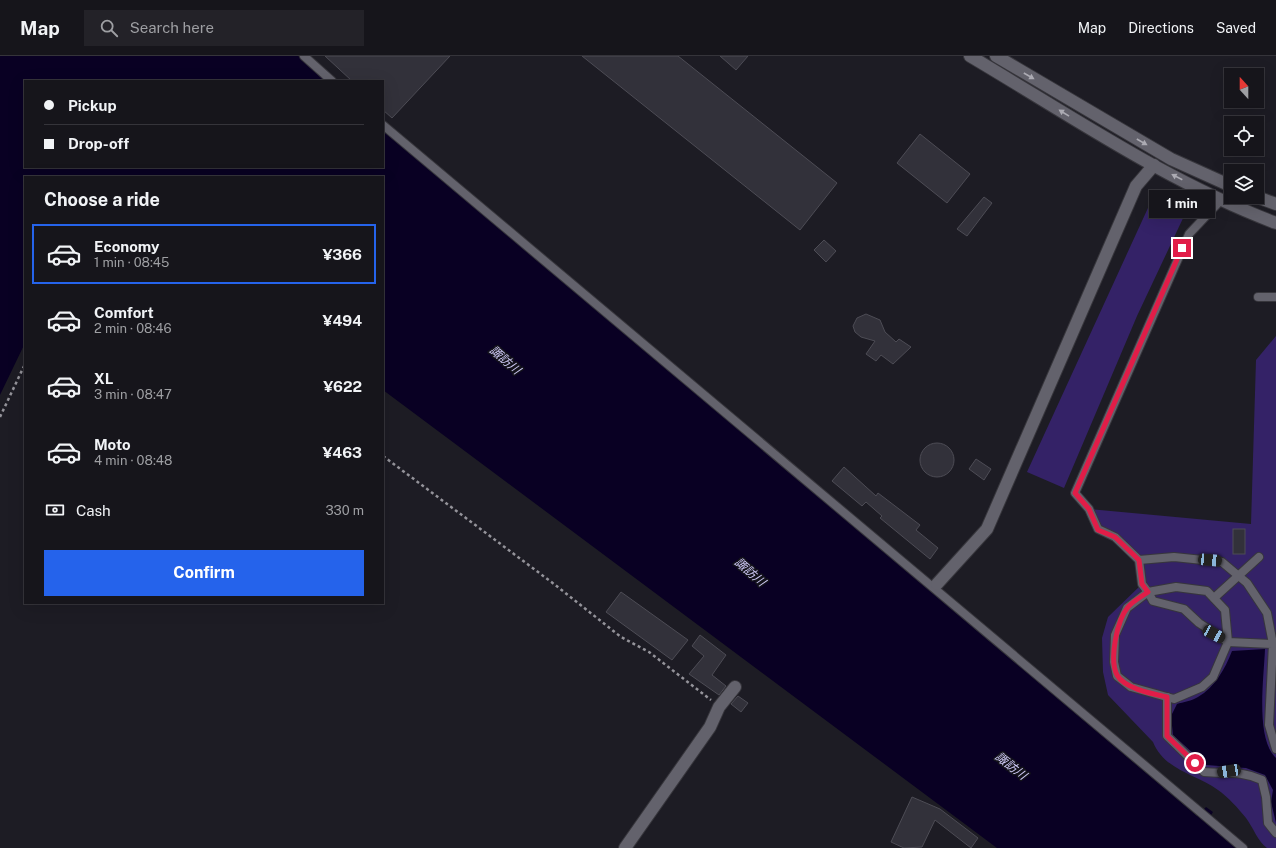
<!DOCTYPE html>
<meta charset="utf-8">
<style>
body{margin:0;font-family:"Public Sans","Noto Sans JP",sans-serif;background:#232228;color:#f1f3f6;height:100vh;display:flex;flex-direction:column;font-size:15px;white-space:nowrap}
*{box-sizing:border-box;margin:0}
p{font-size:13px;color:#9e9fa3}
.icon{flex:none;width:22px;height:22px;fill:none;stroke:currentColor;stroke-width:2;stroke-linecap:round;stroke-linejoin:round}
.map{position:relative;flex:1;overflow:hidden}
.drawer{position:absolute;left:24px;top:120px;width:360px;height:428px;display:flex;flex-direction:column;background:#16151b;border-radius:0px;box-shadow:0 4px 16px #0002,0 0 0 1px #35343a}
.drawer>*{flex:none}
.banner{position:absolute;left:24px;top:24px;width:360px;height:88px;border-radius:0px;box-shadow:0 4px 16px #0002,0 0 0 1px #35343a;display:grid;align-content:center;height:88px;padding:0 20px;background:#16151b}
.needle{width:26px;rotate:339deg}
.tools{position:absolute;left:1224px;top:12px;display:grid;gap:8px}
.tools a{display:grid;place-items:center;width:40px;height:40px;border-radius:0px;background:#16151b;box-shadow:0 4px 16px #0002,0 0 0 1px #35343a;font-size:20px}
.end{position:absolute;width:18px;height:18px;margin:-9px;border:5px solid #e11d48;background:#fff;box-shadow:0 0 0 2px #fff}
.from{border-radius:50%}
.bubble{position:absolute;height:28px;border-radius:0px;background:#16151b;box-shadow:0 4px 16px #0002,0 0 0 1px #35343a;font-size:13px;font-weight:700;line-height:28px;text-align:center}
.car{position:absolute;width:12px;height:24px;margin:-12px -6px;border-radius:5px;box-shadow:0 0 3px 1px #0007;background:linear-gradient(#222 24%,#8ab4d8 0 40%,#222 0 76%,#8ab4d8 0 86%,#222 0)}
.banner b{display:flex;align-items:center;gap:14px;height:38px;font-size:15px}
.banner b+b{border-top:1px solid #35343a}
.banner i{width:10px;height:10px;background:#f1f3f6}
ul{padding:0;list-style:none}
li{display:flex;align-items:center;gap:12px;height:60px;margin:0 8px 6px;padding:0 12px;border:2px solid transparent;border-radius:0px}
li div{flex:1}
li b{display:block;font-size:15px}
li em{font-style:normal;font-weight:700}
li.current{border-color:#2563eb}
li>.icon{width:36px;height:36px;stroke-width:1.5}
h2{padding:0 20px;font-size:18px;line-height:48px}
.pay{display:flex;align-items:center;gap:10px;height:44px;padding:0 20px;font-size:15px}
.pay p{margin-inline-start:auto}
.primary-button{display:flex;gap:8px;margin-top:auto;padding:8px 20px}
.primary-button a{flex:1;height:46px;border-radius:0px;background:#2563eb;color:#fff;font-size:16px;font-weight:700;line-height:46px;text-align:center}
header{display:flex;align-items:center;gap:24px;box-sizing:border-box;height:56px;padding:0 20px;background:#16151b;border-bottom:1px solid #35343a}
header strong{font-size:19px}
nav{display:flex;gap:22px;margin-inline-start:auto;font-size:14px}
.search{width:280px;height:36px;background:#232228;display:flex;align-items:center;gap:10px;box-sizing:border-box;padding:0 14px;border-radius:0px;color:#9e9fa3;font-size:15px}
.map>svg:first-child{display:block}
.green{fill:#342267}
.water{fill:#090023}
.building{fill:#32313a;stroke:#4d4c55}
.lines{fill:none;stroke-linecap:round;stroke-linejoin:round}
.service-casing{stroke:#37363c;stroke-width:10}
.minor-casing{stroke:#37363c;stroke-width:14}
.tertiary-casing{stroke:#37363c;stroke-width:14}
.path{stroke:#94939a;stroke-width:2.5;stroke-dasharray:3 3;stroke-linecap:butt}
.service{stroke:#63626c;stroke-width:8}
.minor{stroke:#63626c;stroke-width:12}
.tertiary{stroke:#63626c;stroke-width:12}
.oneway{fill:#acabb3}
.route{stroke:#e11d48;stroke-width:5}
.labels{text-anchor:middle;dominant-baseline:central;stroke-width:3;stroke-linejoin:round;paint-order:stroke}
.water-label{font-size:12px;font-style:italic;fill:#cec9f6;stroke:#14131b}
</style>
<header>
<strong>Map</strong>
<div class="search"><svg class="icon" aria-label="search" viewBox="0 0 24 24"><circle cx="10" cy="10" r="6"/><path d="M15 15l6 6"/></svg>Search here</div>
<nav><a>Map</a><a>Directions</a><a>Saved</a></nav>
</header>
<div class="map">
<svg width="1276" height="792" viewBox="0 0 1276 792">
<rect width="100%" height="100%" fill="#1d1c24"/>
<g class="green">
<polygon points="1153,141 1185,158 1137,260 1064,432 1027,416"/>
<path d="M1276 280V792H1267C1258 786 1253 771 1246 762 1238 752 1228 741 1218 734 1196 718 1164 714 1153 686L1108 639 1103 616 1102 582 1108 561 1142 528 1139 504 1115 481 1098 473 1089 453 1251 468 1256 304Z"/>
</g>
<g class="water">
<polygon points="0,0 298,0 326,25 25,25 25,111 383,111 383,73 1197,760 1206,751 1213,756 1206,767 1236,792 997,792 383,334 383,121 25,121 25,287 0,339"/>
<path d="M1265 593C1264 621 1255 683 1276 702V767L1271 746 1273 734 1265 719 1246 712 1206 709 1173 679 1171 660 1177 648C1183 646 1192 645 1198 641 1215 631 1225 613 1232 595Z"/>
</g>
<g class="building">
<polygon points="325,0 450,0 392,62 383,54 383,25 352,25"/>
<polygon points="582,0 678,0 837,127 800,174"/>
<polygon points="720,0 748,0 736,14"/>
<polygon points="920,78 970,118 947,147 897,107"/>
<polygon points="984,141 992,147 967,180 957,173"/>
<polygon points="824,184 836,195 826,206 814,194"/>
<polygon points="866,258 880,264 885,276 896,286 899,283 911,291 893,308 881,299 876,305 866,298 875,285 861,281 855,276 853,270 857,262"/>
<circle cx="937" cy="404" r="17"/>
<polygon points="976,403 991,413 984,424 969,413"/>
<polygon points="844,411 876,440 878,437 920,469 916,474 938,492 930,503 880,462 882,460 866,446 862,450 832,425"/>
<rect x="1233" y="473" width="12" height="25"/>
<polygon points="621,536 688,584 672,604 606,556"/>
<polygon points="700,579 726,599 712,619 726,630 719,639 689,618 704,600 692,590"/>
<polygon points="738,640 748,647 741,656 731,648"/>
<polygon points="912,741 940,753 978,782 971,792 935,764 922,791 904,792 891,786"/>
</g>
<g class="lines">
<defs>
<g id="service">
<polyline points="304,0 332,25"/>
<polyline points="383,69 1243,792"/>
<polyline points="1221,144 1189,178 1075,437 1089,453 1098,473 1115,481 1139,504 1142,528 1148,536 1176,531 1207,535 1225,554 1228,586 1273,588 1269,669 1276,693"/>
<polyline points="1258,241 1276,241"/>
<polyline points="1139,504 1174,501 1222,506 1247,527 1267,557 1273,588"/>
<polygon points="1148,536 1153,545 1184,553 1199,567 1228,586 1213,621 1202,631 1174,643 1131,631 1117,620 1114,606 1115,579 1127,552"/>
<polyline points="1214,542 1259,501"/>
<path d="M1167 641V680L1204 716C1227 718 1239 714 1262 724L1266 741 1268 767 1276 777"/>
</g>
<g id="minor">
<polyline points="937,528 987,473 1136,130 1154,109"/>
<polyline points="625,792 710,671 719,651 735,631"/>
</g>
<g id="tertiary">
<path d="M970 0C1070 59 1167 126 1276 167"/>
<polyline points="996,0 1171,103 1231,130"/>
<polyline points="1257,141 1276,148"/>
</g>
</defs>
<use href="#service" class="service-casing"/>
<use href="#minor" class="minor-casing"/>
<use href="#tertiary" class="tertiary-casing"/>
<g class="path">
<polyline points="0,361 25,308"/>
<polyline points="383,400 554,528 621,581 649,596 711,644"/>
</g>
<use href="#service" class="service"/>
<use href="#minor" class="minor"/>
<use href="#tertiary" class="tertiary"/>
</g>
<defs><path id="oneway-solid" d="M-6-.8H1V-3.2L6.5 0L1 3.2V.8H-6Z"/></defs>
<g class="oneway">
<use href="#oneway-solid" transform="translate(1029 20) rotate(30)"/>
<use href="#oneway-solid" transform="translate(1064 57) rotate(-148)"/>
<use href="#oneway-solid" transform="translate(1142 86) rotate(30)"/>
<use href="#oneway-solid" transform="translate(1177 121) rotate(-153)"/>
</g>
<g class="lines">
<path class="route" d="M1182 192 1075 437 1089 453 1098 474 1115 481 1139 504 1142 528 1148 536C1141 541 1133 545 1128 551 1117 564 1109 603 1117 619 1125 633 1153 638 1167 641V680L1195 707"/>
</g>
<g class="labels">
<g class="water-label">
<text transform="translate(505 304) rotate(41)">諏訪川</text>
<text transform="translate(750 516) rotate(41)">諏訪川</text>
<text transform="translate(1011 710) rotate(38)">諏訪川</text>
</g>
</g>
</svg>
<div class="tools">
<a><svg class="needle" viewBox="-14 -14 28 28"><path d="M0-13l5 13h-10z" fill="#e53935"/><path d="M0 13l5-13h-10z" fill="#9e9fa3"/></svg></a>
<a><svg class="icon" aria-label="locate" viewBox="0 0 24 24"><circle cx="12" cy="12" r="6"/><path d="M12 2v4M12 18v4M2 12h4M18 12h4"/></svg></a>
<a><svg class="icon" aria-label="layers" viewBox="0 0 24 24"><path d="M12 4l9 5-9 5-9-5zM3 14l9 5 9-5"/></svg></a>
</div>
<i class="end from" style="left:1195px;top:707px"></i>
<i class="end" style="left:1182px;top:192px"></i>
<div class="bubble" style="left:1149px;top:134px;width:66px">1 min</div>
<i class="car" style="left:1210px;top:504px;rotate:95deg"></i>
<i class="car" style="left:1214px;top:578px;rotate:118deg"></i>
<i class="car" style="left:1229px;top:715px;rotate:261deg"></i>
<div class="banner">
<b><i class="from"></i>Pickup</b>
<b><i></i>Drop-off</b>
</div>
<section class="drawer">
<h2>Choose a ride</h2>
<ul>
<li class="current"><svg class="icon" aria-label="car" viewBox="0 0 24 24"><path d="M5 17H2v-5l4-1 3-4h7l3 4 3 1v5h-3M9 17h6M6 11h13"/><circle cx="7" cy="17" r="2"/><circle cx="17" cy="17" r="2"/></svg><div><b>Economy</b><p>1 min · 08:45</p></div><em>¥366</em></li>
<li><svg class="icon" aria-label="car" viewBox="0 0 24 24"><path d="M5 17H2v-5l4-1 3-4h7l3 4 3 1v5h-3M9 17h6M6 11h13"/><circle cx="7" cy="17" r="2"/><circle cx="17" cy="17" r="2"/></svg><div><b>Comfort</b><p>2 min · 08:46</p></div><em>¥494</em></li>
<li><svg class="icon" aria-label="car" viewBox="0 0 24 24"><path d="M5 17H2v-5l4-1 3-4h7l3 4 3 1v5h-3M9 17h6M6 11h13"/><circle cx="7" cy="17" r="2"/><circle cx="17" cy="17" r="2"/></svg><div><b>XL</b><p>3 min · 08:47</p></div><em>¥622</em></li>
<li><svg class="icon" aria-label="car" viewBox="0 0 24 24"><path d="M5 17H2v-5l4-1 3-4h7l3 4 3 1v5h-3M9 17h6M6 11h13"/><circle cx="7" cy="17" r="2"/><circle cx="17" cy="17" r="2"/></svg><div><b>Moto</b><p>4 min · 08:48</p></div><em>¥463</em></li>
</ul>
<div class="pay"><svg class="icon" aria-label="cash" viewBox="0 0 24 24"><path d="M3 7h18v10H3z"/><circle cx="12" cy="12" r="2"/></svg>Cash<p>330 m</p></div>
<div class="primary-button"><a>Confirm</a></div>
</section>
</div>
